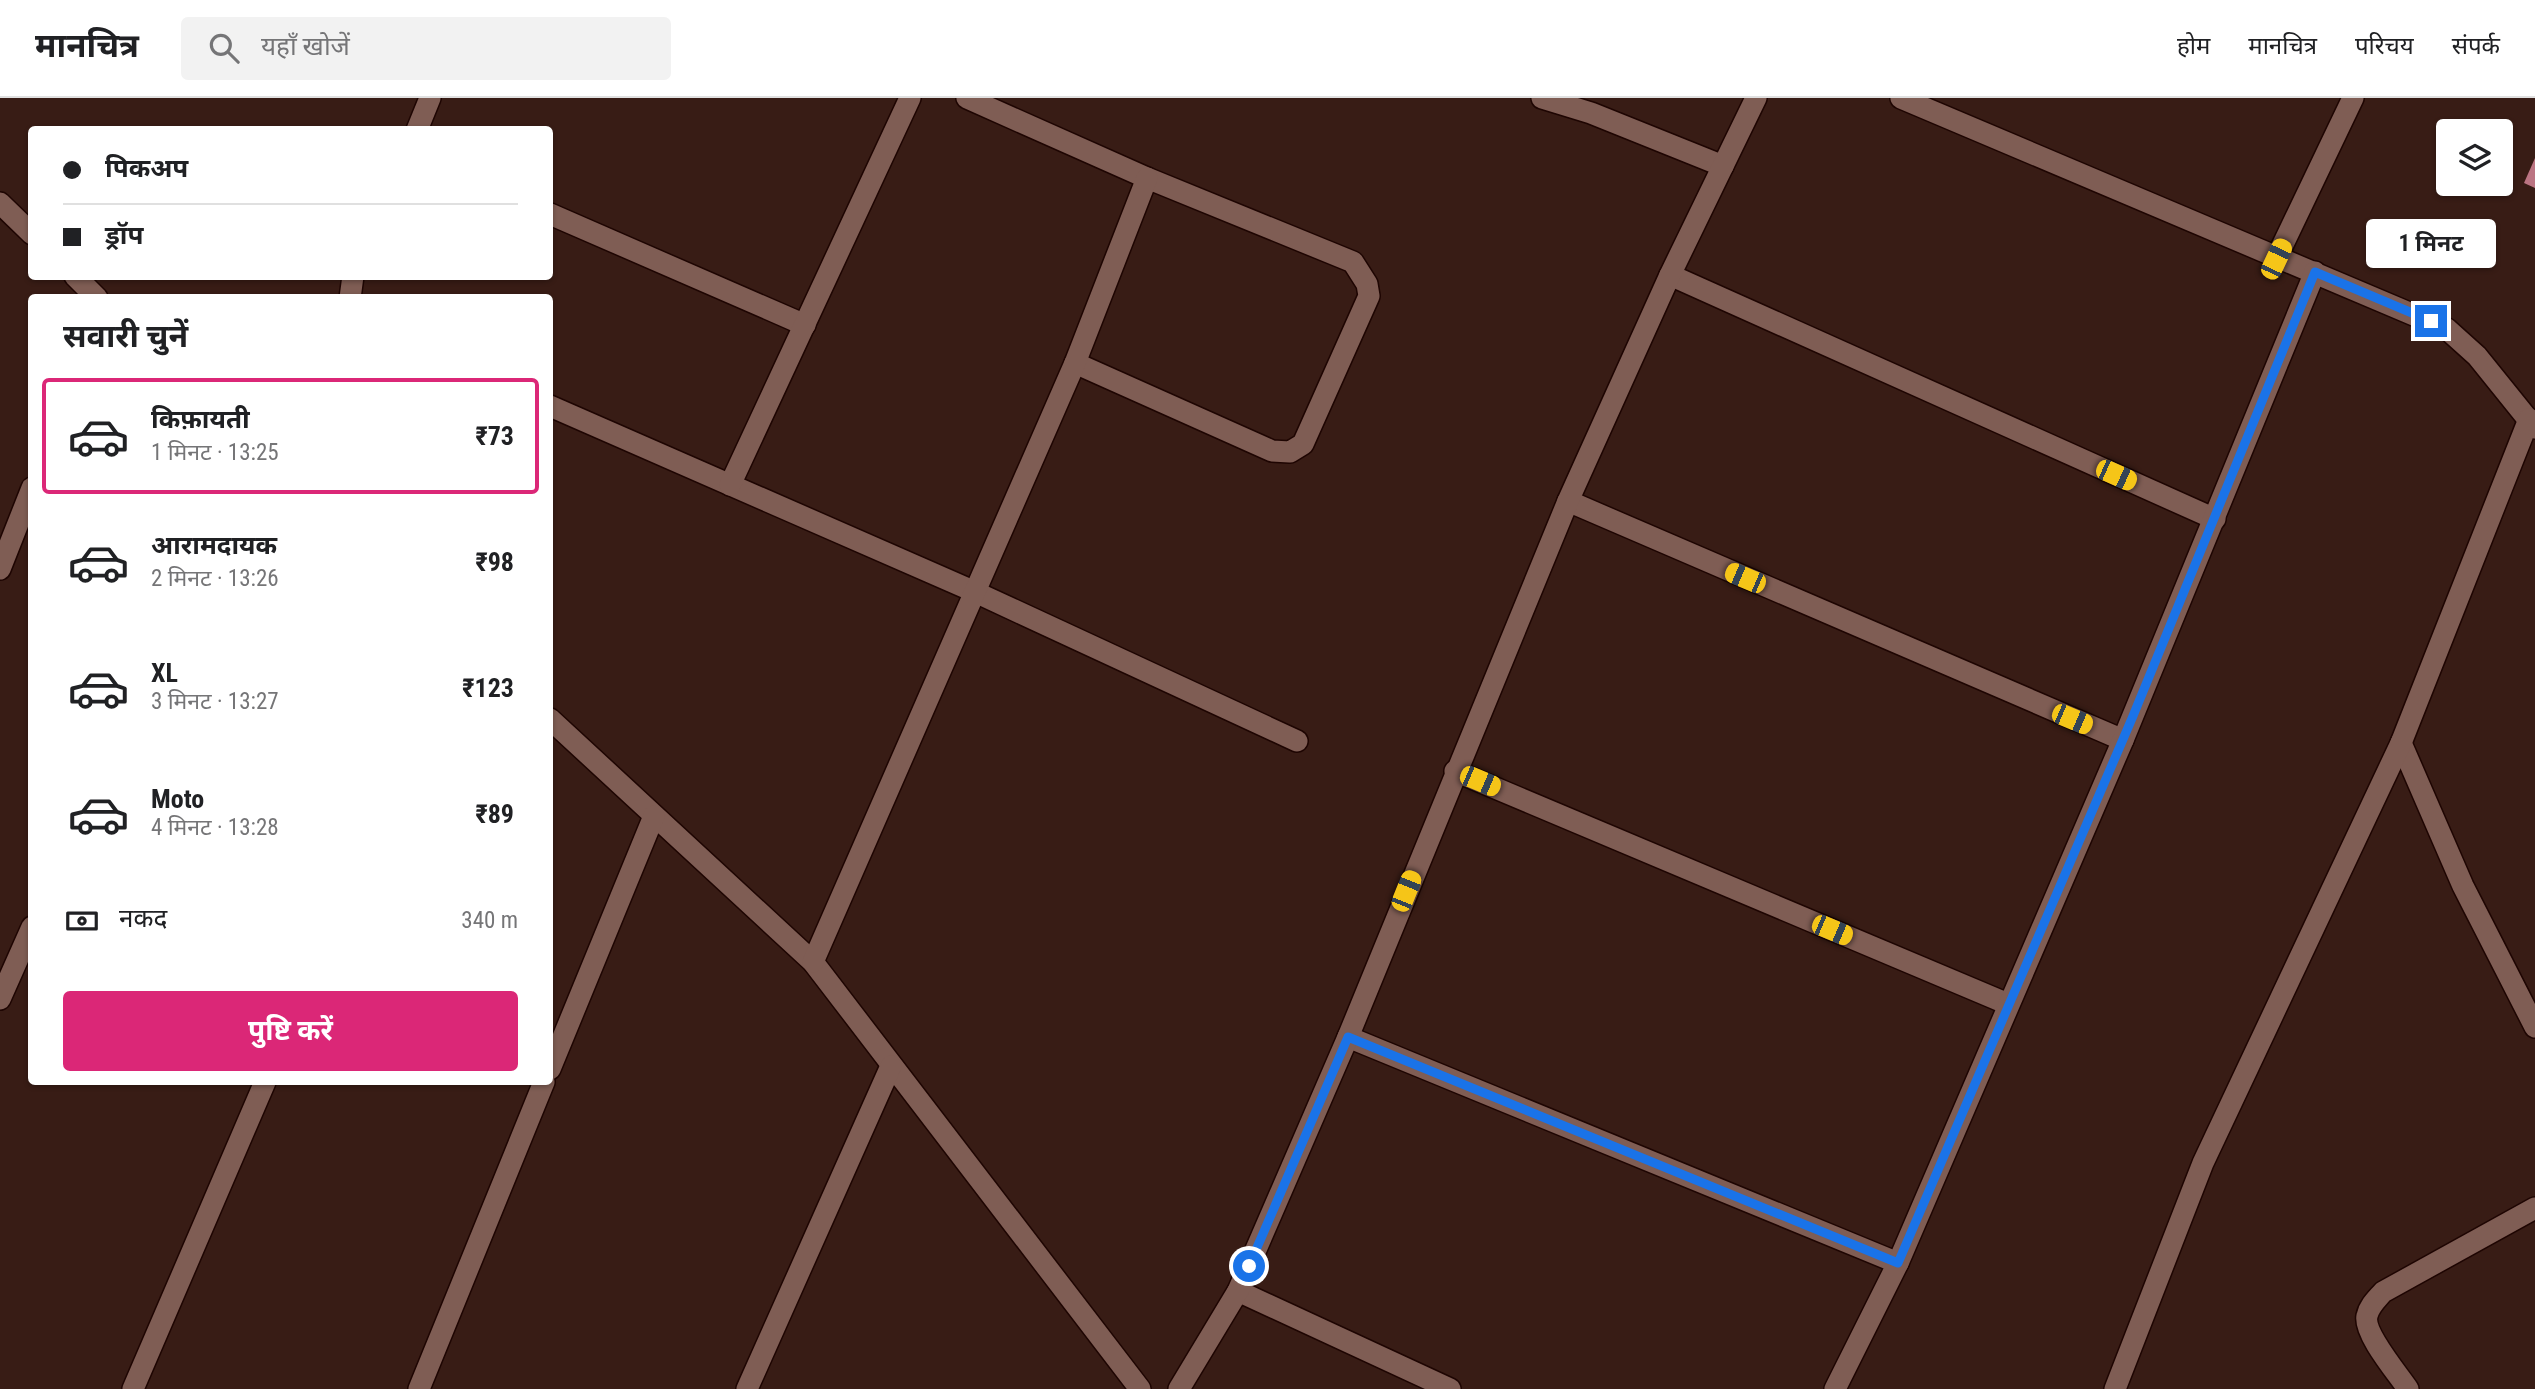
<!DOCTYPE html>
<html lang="hi">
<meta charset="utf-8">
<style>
body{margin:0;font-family:"Roboto Condensed","Noto Sans Devanagari",sans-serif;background:#f2f2f2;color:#202124;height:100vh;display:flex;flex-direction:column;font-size:26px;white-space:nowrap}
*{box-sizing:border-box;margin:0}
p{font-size:23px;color:#757577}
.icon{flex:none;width:38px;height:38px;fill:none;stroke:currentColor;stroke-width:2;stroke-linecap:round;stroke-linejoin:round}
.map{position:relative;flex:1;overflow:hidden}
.side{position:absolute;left:28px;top:196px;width:525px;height:791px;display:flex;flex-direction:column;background:#fff;border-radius:7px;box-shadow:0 2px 5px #0004}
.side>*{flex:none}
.guide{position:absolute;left:28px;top:28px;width:525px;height:154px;border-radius:7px;box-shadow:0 2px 5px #0004;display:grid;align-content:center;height:154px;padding:0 35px;background:#fff}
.controls{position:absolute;left:2436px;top:21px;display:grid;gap:14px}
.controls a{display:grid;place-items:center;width:77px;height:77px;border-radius:7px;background:#fff;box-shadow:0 2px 5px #0004;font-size:35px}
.end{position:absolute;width:32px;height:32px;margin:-16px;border:9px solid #1a73e8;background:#fff;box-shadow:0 0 0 4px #fff}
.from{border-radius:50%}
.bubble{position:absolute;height:49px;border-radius:7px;background:#fff;box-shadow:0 2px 5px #0004;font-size:23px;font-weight:700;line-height:49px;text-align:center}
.car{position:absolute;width:21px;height:42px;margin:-21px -10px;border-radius:9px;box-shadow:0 0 5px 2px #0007;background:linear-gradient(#f5c518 24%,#345 0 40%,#f5c518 0 76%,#345 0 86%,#f5c518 0)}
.guide b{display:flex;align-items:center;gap:24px;height:66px;font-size:26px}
.guide b+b{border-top:2px solid #e0e0e0}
.guide i{width:18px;height:18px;background:#202124}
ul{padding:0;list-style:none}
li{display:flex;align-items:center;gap:21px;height:116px;margin:0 14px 10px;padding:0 21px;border:4px solid transparent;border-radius:7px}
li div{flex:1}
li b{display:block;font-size:26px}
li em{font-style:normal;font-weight:700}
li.current{border-color:#db2777}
li>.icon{width:63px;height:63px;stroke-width:1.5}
h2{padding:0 35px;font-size:32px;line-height:84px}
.pay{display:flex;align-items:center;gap:18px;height:77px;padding:0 35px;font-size:26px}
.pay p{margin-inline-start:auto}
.action{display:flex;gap:14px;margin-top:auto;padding:14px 35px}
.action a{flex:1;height:80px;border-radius:7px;background:#db2777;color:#fff;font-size:28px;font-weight:700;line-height:80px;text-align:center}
header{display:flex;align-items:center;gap:42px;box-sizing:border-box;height:98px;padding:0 35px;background:#fff;border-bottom:2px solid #e0e0e0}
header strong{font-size:33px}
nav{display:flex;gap:38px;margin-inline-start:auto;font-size:24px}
.search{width:490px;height:63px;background:#f2f2f2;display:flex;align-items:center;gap:18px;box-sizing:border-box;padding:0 24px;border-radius:7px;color:#757577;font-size:26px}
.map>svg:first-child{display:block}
.building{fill:#bb7482}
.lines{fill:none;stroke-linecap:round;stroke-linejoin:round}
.minor-casing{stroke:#1e0502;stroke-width:24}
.minor{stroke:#7f5d54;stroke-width:21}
.route{stroke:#1a73e8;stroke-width:9}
</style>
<header>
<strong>मानचित्र</strong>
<div class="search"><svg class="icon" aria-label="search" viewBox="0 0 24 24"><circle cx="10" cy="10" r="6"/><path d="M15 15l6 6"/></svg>यहाँ खोजें</div>
<nav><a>होम</a><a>मानचित्र</a><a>परिचय</a><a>संपर्क</a></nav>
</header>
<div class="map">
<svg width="2535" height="1291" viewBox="0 0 2535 1291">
<rect width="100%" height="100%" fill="#381c15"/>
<polygon class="building" points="2535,60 2535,90 2524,85"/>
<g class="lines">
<defs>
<g id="minor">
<polyline points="967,0 1147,80 1353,164 1367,186 1369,198 1303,346 1290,354 1272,353 1075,265"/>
<polyline points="1542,0 1591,15 1723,68"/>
<polyline points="1901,0 2447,231 2477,258 2535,330"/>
<polyline points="417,32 430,0"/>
<polyline points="0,105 32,136"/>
<polyline points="550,116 805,227"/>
<polyline points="2276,161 2353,0"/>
<polyline points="1670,177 2215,421"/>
<polyline points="75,178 97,200"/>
<polyline points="350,200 353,178"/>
<polyline points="550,308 973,493 1297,643"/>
<polyline points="730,387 910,0"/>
<polyline points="1568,403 2123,642"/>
<polyline points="0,471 32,390"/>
<polyline points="550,621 813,864 1140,1291"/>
<polyline points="2401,645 2463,788 2535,929"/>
<polyline points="1455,673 2008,906"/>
<polyline points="813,864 1075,265 1147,80"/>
<polyline points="0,901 32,829"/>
<polyline points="1348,939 1898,1165"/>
<polyline points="550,971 654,718"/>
<polyline points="1238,1193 1450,1291"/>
<polyline points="133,1291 265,984"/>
<polyline points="419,1291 544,984"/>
<polyline points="747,1291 891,968"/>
<polyline points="1179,1291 1238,1193 1348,939 1568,403 1670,177 1756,0"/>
<polyline points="1835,1291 1898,1165 2123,642 2315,174"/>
<polyline points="2115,1291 2203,1065 2401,645 2529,321"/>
<path d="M2408 1291C2398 1276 2363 1235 2367 1218 2369 1208 2377 1201 2383 1194L2535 1110"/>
</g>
</defs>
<use href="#minor" class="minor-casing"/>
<use href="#minor" class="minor"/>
</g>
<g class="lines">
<polyline class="route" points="1249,1168 1348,939 1898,1165 2133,618 2315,174 2431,223"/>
</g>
</svg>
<div class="controls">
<a><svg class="icon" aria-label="layers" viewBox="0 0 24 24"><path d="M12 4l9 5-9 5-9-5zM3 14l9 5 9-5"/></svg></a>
</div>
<i class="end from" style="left:1249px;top:1168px"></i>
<i class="end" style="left:2431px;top:223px"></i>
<div class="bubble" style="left:2366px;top:121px;width:130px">1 मिनट</div>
<i class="car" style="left:2276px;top:161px;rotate:25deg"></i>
<i class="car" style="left:2116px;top:377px;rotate:114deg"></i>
<i class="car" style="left:1745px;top:480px;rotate:293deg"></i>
<i class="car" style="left:2072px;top:621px;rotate:113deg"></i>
<i class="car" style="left:1480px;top:683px;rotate:113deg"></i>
<i class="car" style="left:1406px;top:793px;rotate:22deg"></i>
<i class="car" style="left:1832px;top:832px;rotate:113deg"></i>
<div class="guide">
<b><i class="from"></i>पिकअप</b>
<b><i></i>ड्रॉप</b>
</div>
<section class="side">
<h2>सवारी चुनें</h2>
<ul>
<li class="current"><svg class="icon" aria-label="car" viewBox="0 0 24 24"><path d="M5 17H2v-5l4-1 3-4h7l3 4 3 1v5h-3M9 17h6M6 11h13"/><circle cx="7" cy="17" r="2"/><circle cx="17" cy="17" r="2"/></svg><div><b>किफ़ायती</b><p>1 मिनट · 13:25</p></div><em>₹73</em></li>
<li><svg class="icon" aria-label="car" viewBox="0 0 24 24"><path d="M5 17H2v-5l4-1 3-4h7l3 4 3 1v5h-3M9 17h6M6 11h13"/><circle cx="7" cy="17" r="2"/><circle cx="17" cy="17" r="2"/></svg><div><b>आरामदायक</b><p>2 मिनट · 13:26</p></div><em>₹98</em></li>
<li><svg class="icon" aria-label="car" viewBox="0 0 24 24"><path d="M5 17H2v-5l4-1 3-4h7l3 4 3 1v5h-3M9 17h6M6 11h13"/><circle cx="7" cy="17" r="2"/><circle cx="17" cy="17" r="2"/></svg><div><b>XL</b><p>3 मिनट · 13:27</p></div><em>₹123</em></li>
<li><svg class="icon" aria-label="car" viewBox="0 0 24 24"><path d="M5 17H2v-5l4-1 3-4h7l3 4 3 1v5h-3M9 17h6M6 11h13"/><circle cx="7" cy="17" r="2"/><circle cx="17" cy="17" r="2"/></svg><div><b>Moto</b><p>4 मिनट · 13:28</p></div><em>₹89</em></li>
</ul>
<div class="pay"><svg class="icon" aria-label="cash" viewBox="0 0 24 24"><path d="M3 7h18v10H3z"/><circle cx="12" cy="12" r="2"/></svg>नकद<p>340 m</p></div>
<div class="action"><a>पुष्टि करें</a></div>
</section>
</div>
